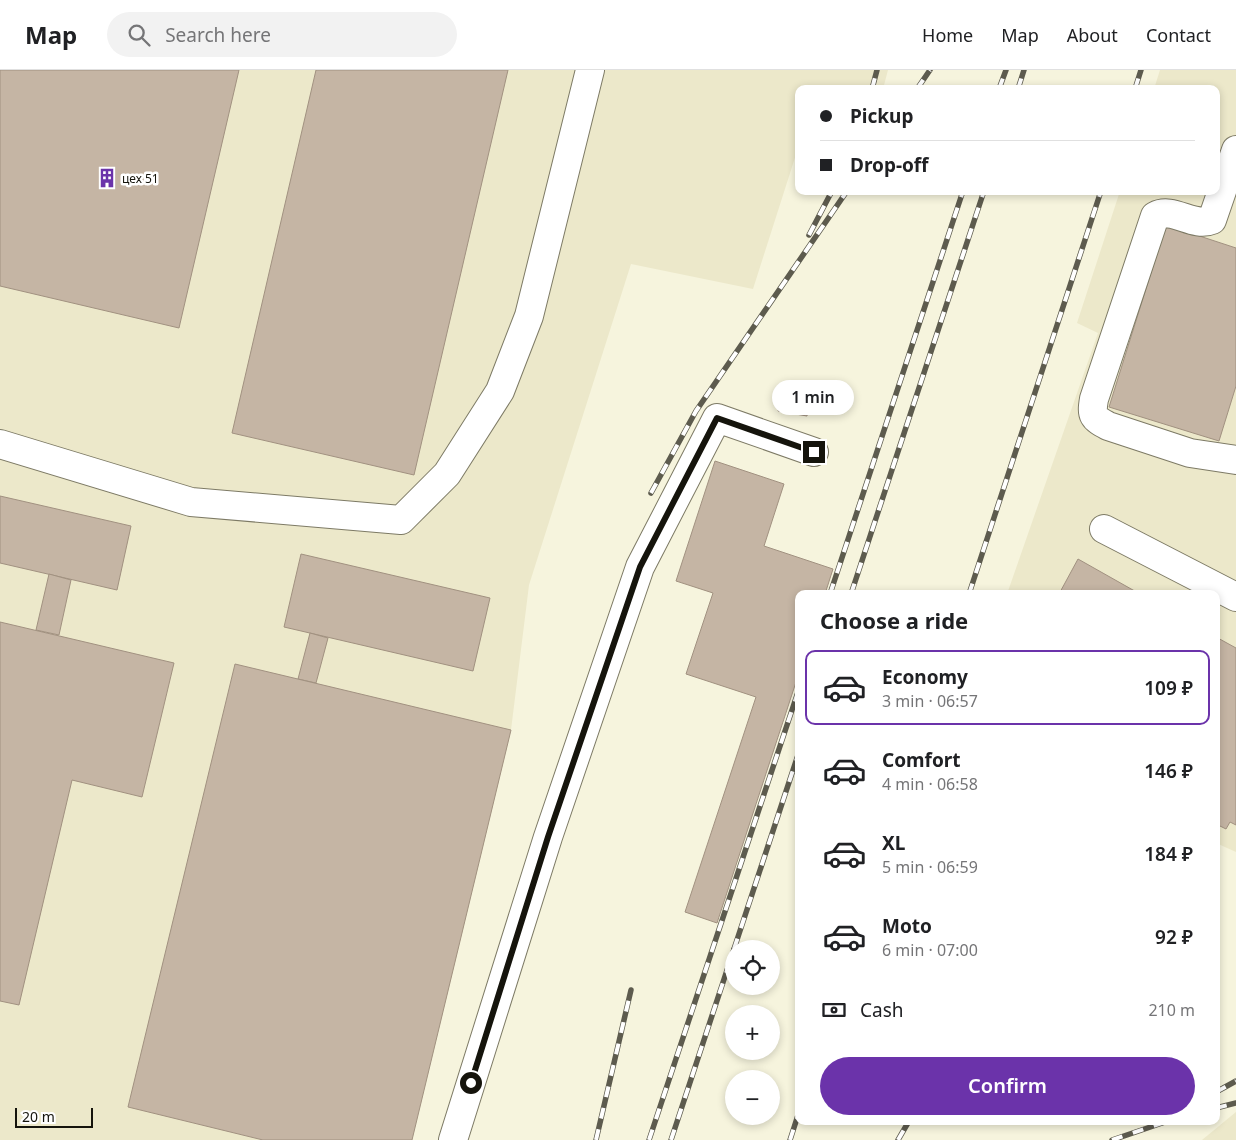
<!DOCTYPE html>
<meta charset="utf-8">
<style>
body{margin:0;font-family:"Noto Sans",sans-serif;background:#f2f2f2;color:#202124;height:100vh;display:flex;flex-direction:column;font-size:19px;white-space:nowrap}
*{box-sizing:border-box;margin:0}
p{font-size:16px;color:#757577}
.icon{flex:none;width:28px;height:28px;fill:none;stroke:currentColor;stroke-width:2;stroke-linecap:round;stroke-linejoin:round}
.map{position:relative;flex:1;overflow:hidden}
.drawer{position:absolute;left:795px;top:520px;width:425px;height:535px;display:flex;flex-direction:column;background:#fff;border-radius:10px;box-shadow:0 2px 8px #0003}
.drawer>*{flex:none}
.guide{position:absolute;left:795px;top:15px;width:425px;height:110px;border-radius:10px;box-shadow:0 2px 8px #0003;display:grid;align-content:center;height:110px;padding:0 25px;background:#fff}
.buttons{position:absolute;left:725px;top:870px;display:grid;gap:10px}
.buttons a{display:grid;place-items:center;width:55px;height:55px;border-radius:50%;background:#fff;box-shadow:0 2px 8px #0003;font-size:25px}
.scale{position:absolute;left:15px;bottom:12px;width:78px;box-sizing:border-box;padding-left:5px;border:2px solid #15140c;border-top:0;font-size:14px;line-height:18px;white-space:nowrap;color:#15140c;-webkit-text-stroke:4px #fff;paint-order:stroke}
.end{position:absolute;width:22px;height:22px;margin:-11px;border:6px solid #15140c;background:#fff;box-shadow:0 0 0 2px #fff}
.from{border-radius:50%}
.bubble{position:absolute;height:35px;border-radius:18px;background:#fff;box-shadow:0 2px 8px #0003;font-size:16px;font-weight:600;line-height:35px;text-align:center}
.guide b{display:flex;align-items:center;gap:18px;height:48px;font-size:19px}
.guide b+b{border-top:1px solid #e0e0e0}
.guide i{width:12px;height:12px;background:#202124}
ul{padding:0;list-style:none}
li{display:flex;align-items:center;gap:15px;height:75px;margin:0 10px 8px;padding:0 15px;border:2px solid transparent;border-radius:10px}
li div{flex:1}
li b{display:block;font-size:19px}
li em{font-style:normal;font-weight:600}
li.active{border-color:#6b33aa}
li>.icon{width:45px;height:45px;stroke-width:1.5}
h2{padding:0 25px;font-size:22px;line-height:60px}
.pay{display:flex;align-items:center;gap:12px;height:55px;padding:0 25px;font-size:19px}
.pay p{margin-inline-start:auto}
.button{display:flex;gap:10px;margin-top:auto;padding:10px 25px}
.button a{flex:1;height:58px;border-radius:30px;background:#6b33aa;color:#fff;font-size:20px;font-weight:600;line-height:58px;text-align:center}
header{display:flex;align-items:center;gap:30px;box-sizing:border-box;height:70px;padding:0 25px;background:#fff;border-bottom:1px solid #e0e0e0}
header strong{font-size:24px}
nav{display:flex;gap:28px;margin-inline-start:auto;font-size:18px}
.search{width:350px;height:45px;background:#f2f2f2;display:flex;align-items:center;gap:12px;box-sizing:border-box;padding:0 18px;border-radius:28px;color:#757577;font-size:19px}
.map>svg:first-child{display:block}
.built{fill:#ece8ca}
.building{fill:#c5b5a4;stroke:#a19180}
.lines{fill:none;stroke-linecap:round;stroke-linejoin:round}
.minor-casing{stroke:#7d7a65;stroke-width:30}
.minor{stroke:#fff;stroke-width:28}
.rail-casing{stroke:#5d5b4e;stroke-width:5.5}
.rail{stroke:#fff;stroke-width:4;stroke-dasharray:11;stroke-linecap:butt}
.route{stroke:#15140c;stroke-width:6}
.labels{text-anchor:middle;dominant-baseline:central;stroke-width:5;stroke-linejoin:round;paint-order:stroke}
.poi-label{font-size:12px;fill:#15140c;stroke:#fff;text-anchor:start}
</style>
<header>
<strong>Map</strong>
<div class="search"><svg class="icon" aria-label="search" viewBox="0 0 24 24"><circle cx="10" cy="10" r="6"/><path d="M15 15l6 6"/></svg>Search here</div>
<nav><a>Home</a><a>Map</a><a>About</a><a>Contact</a></nav>
</header>
<div class="map">
<svg width="1236" height="1070" viewBox="0 0 1236 1070">
<rect width="100%" height="100%" fill="#f6f4dd"/>
<g class="built">
<polygon points="0,0 888,0 883,19 799,19 799,75 753,219 631,194 529,515 511,660 412,1070 0,1070"/>
<polygon points="1160,0 1236,0 1236,782 1216,773 1216,524 1007,524 1098,263 1077,253 1120,121 1216,121 1216,19 1154,19"/>
<polygon points="1236,1042 1236,1070 1202,1070"/>
</g>
<g class="building">
<polygon points="0,0 239,0 179,258 0,216"/>
<polygon points="316,0 508,0 414,405 232,363"/>
<polygon points="1166,155 1236,178 1236,316 1219,371 1109,337"/>
<polygon points="788,318 806,322 804,332 809,333 807,346 778,341 781,326 786,327"/>
<polygon points="715,391 784,414 764,476 833,499 825,524 799,524 799,603 717,853 685,842 756,627 686,604 713,523 676,511"/>
<polygon points="0,426 131,456 117,520 0,493"/>
<polygon points="301,484 490,528 473,601 284,557"/>
<polygon points="1078,489 1140,524 1059,524"/>
<polygon points="49,504 71,510 59,565 36,560"/>
<polygon points="0,552 174,593 142,727 72,710 19,935 0,931"/>
<polygon points="310,563 328,568 316,613 298,609"/>
<polygon points="1216,567 1236,578 1236,755 1230,752 1226,759 1216,754"/>
<polygon points="235,594 511,660 412,1070 263,1070 128,1037"/>
</g>
<g class="lines">
<defs>
<g id="minor">
<path d="M1236 80 1212 150C1193 158 1173 136 1155 146L1094 329C1091 346 1093 348 1108 356L1190 383 1236 390"/>
<polyline points="0,374 191,432 401,450 447,404 500,321 529,246 590,0"/>
<polyline points="1104,459 1236,527"/>
<polyline points="453,1070 548,767 640,497 717,348 814,382"/>
</g>
</defs>
<use href="#minor" class="minor-casing"/>
<use href="#minor" class="minor"/>
<defs>
<g id="rail">
<polyline points="872,19 877,0"/>
<polyline points="917,19 930,0"/>
<polyline points="999,19 1006,0"/>
<polyline points="1018,19 1024,0"/>
<polyline points="1135,19 1141,0"/>
<polyline points="809,165 832,121"/>
<polyline points="651,423 696,341 847,121"/>
<polyline points="830,524 963,121"/>
<polyline points="851,524 984,121"/>
<polyline points="969,524 1101,121"/>
<polyline points="734,879 799,682"/>
<polyline points="1216,1022 1236,1011"/>
<polyline points="1216,1038 1236,1033"/>
<polyline points="596,1070 631,920"/>
<polyline points="649,1070 799,619"/>
<polyline points="671,1070 734,879"/>
<polyline points="790,1070 799,1042"/>
<polyline points="898,1070 909,1051"/>
<polyline points="1112,1070 1168,1051"/>
</g>
</defs>
<use href="#rail" class="rail-casing"/>
<use href="#rail" class="rail"/>
</g>
<g class="lines">
<polyline class="route" points="471,1013 548,767 640,497 717,348 814,382"/>
</g>
<defs>
<symbol id="building-bare" viewBox="-9 -9 18 18"><path d="M-4-6H4V6H1V3H-1V6H-4ZM-2.5-4.3h1.7v1.8h-1.7ZM.8-4.3h1.7v1.8H.8ZM-2.5-1h1.7V.8h-1.7ZM.8-1h1.7V.8H.8Z" fill="#6b33aa" stroke="#fff" stroke-width="2.5" paint-order="stroke"/></symbol>
</defs>
<g fill-rule="evenodd">
<use href="#building-bare" x="93" y="94" width="28" height="28"/>
</g>
<g class="labels">
<g class="poi-label">
<text x="122" y="108">цех 51</text>
</g>
</g>
</svg>
<div class="buttons">
<a><svg class="icon" aria-label="locate" viewBox="0 0 24 24"><circle cx="12" cy="12" r="6"/><path d="M12 2v4M12 18v4M2 12h4M18 12h4"/></svg></a>
<a>+</a>
<a>−</a>
</div>
<div class="scale">20 m</div>
<i class="end from" style="left:471px;top:1013px"></i>
<i class="end" style="left:814px;top:382px"></i>
<div class="bubble" style="left:772px;top:310px;width:82px">1 min</div>
<div class="guide">
<b><i class="from"></i>Pickup</b>
<b><i></i>Drop-off</b>
</div>
<section class="drawer">
<h2>Choose a ride</h2>
<ul>
<li class="active"><svg class="icon" aria-label="car" viewBox="0 0 24 24"><path d="M5 17H2v-5l4-1 3-4h7l3 4 3 1v5h-3M9 17h6M6 11h13"/><circle cx="7" cy="17" r="2"/><circle cx="17" cy="17" r="2"/></svg><div><b>Economy</b><p>3 min · 06:57</p></div><em>109 ₽</em></li>
<li><svg class="icon" aria-label="car" viewBox="0 0 24 24"><path d="M5 17H2v-5l4-1 3-4h7l3 4 3 1v5h-3M9 17h6M6 11h13"/><circle cx="7" cy="17" r="2"/><circle cx="17" cy="17" r="2"/></svg><div><b>Comfort</b><p>4 min · 06:58</p></div><em>146 ₽</em></li>
<li><svg class="icon" aria-label="car" viewBox="0 0 24 24"><path d="M5 17H2v-5l4-1 3-4h7l3 4 3 1v5h-3M9 17h6M6 11h13"/><circle cx="7" cy="17" r="2"/><circle cx="17" cy="17" r="2"/></svg><div><b>XL</b><p>5 min · 06:59</p></div><em>184 ₽</em></li>
<li><svg class="icon" aria-label="car" viewBox="0 0 24 24"><path d="M5 17H2v-5l4-1 3-4h7l3 4 3 1v5h-3M9 17h6M6 11h13"/><circle cx="7" cy="17" r="2"/><circle cx="17" cy="17" r="2"/></svg><div><b>Moto</b><p>6 min · 07:00</p></div><em>92 ₽</em></li>
</ul>
<div class="pay"><svg class="icon" aria-label="cash" viewBox="0 0 24 24"><path d="M3 7h18v10H3z"/><circle cx="12" cy="12" r="2"/></svg>Cash<p>210 m</p></div>
<div class="button"><a>Confirm</a></div>
</section>
</div>
